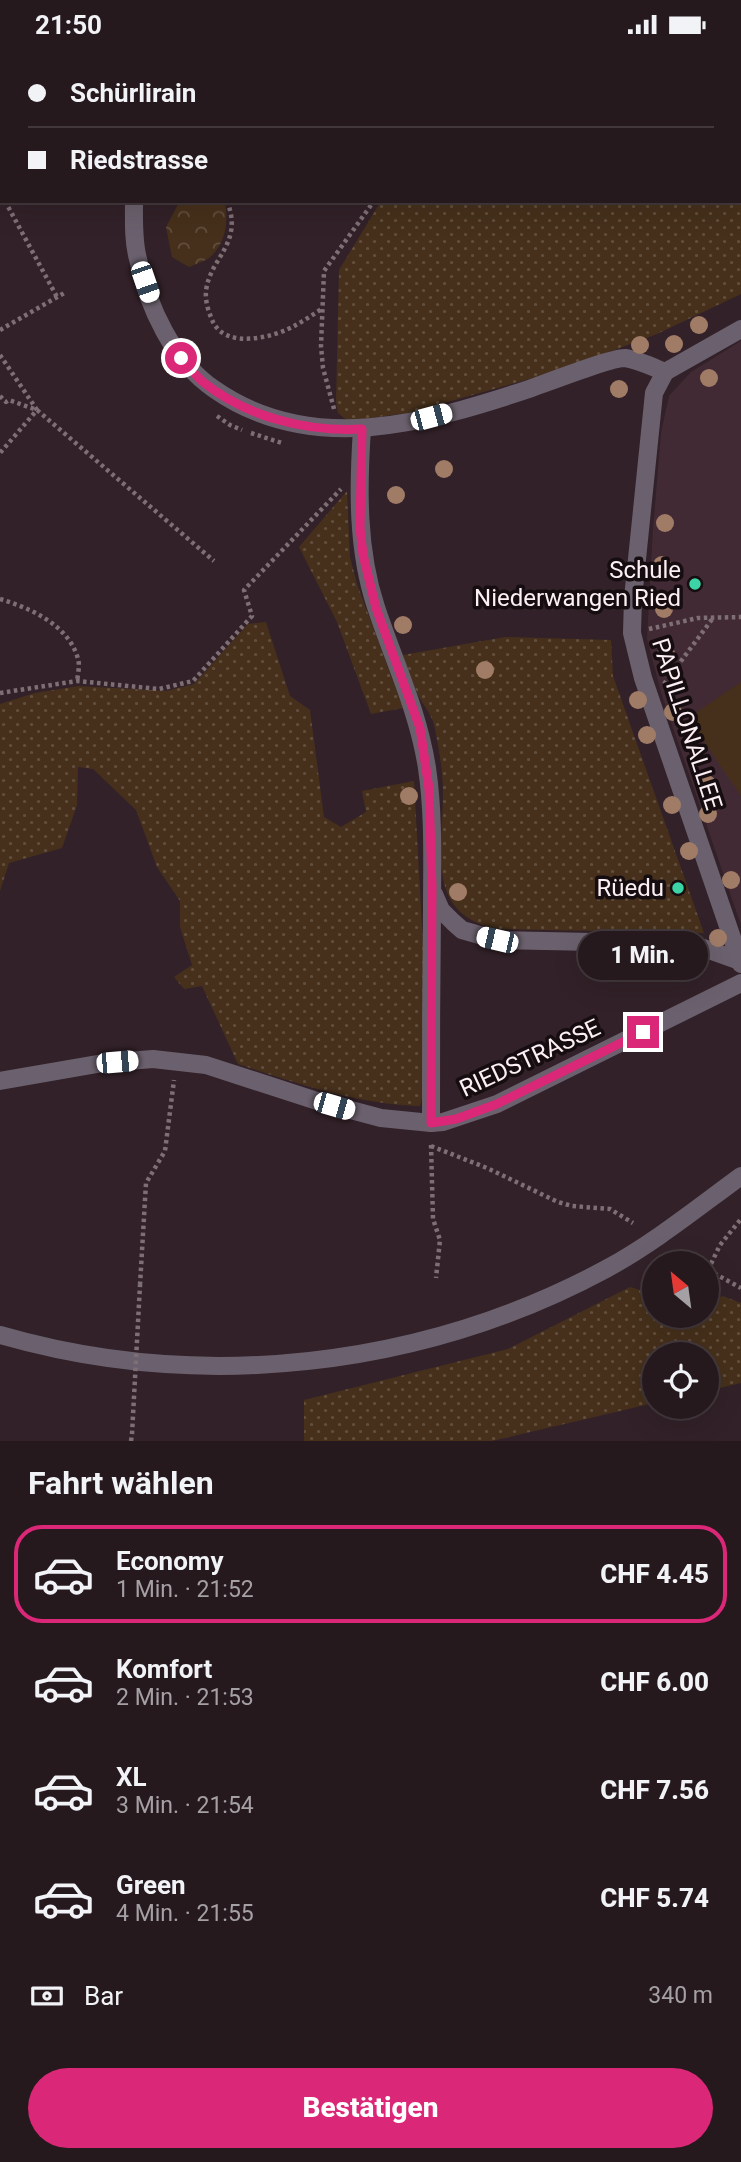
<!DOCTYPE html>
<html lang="de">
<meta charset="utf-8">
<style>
body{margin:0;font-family:Roboto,sans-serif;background:#32262b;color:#f1f3f6;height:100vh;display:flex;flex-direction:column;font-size:26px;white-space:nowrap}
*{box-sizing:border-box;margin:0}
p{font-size:23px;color:#a4a0a4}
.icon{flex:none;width:38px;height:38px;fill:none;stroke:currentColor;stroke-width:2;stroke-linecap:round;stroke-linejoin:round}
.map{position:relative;height:1392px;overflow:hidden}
.details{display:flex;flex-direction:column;background:#26191e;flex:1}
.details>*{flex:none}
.guide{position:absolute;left:0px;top:0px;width:742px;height:154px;box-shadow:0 7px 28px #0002,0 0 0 2px #42383c;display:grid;align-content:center;height:154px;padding:0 28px;background:#26191e}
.needle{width:46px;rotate:331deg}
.tools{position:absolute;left:642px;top:1202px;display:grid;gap:14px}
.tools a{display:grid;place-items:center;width:77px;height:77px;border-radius:50%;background:#26191e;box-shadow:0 7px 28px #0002,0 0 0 2px #42383c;font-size:35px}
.end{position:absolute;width:32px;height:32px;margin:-16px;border:9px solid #db2777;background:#fff;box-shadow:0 0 0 4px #fff}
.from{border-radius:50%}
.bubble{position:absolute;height:49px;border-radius:24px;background:#26191e;box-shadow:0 7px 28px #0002,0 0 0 2px #42383c;font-size:23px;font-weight:800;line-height:49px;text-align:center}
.car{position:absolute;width:21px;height:42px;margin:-21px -10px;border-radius:9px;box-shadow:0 0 5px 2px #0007;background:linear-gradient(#fff 24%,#345 0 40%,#fff 0 76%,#345 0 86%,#fff 0)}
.guide b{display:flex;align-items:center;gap:24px;height:66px;font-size:26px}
.guide b+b{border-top:2px solid #42383c}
.guide i{width:18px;height:18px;background:#f1f3f6}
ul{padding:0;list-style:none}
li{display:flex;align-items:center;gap:21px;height:98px;margin:0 14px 10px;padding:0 14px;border:4px solid transparent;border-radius:28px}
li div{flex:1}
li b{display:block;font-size:26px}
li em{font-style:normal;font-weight:800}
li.current{border-color:#db2777}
li>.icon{width:63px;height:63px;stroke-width:1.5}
h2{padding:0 28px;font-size:32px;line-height:84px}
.pay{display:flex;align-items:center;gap:18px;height:77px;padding:0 28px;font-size:26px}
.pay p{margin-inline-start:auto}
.button{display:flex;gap:14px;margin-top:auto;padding:14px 28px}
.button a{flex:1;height:80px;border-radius:42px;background:#db2777;color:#fff;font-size:28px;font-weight:800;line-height:80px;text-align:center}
.status{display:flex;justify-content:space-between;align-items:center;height:49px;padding:0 35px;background:#26191e;direction:ltr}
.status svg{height:19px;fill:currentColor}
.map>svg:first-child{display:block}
.built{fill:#422a34}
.grass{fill:url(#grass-dots)}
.park{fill:url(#park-crowns)}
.pitch{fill:#46301b}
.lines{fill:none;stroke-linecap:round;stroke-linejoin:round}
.path{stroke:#7e6f75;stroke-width:4.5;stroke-dasharray:3.5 3.5;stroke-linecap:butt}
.minor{stroke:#6b616e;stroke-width:18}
.path-bridge{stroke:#7e6f75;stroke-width:4.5;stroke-dasharray:3.5 3.5;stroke-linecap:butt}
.tree{fill:#a07c67}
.route{stroke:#db2777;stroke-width:9}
.poi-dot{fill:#3cd4a4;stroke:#150d10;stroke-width:2.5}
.labels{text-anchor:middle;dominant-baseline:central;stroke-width:7;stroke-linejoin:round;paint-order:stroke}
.poi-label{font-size:24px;fill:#fdf0f5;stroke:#150d10;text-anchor:end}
.street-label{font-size:24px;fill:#fdf0f5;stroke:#150d10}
</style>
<div class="status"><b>21:50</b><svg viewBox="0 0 49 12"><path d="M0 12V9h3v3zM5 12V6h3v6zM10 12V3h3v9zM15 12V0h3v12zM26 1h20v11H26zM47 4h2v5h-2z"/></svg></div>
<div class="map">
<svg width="741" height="1392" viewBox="0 0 741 1392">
<defs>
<pattern id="grass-dots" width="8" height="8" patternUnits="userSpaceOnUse" patternTransform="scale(1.75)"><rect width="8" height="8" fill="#46301b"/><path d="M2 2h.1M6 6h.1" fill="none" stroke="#624e3d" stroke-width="1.8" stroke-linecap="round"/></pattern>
<pattern id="park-crowns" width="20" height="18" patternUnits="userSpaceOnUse" patternTransform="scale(1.75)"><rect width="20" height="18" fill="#46301b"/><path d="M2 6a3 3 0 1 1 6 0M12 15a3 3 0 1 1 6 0" fill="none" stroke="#624e3d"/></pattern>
</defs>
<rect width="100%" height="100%" fill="#322128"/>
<polygon class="built" points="741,292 741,876 662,647 647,590 653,480 661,384 669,347 691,323"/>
<g class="grass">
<polygon points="468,0 741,0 741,245 657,285 558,322 408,364 348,372 338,364 336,353 339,221 381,152 740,152 740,2 467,2"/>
<polygon points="347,442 350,508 357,535 403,659 371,665 337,573 299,498"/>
<path d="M266 573 290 647 310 661 324 768 341 778 366 763 362 742 414 732 424 914 425 1036 420 1057C355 1055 299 1035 238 1015L202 937 184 940 174 928 192 916 180 878V852L157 818 136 761 93 720 78 718 77 756 62 799 9 814 0 842V655L35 644 79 637 166 642 194 635 248 575Z"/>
<path d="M505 588 611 591 613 627 704 884 499 880C424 867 443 800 443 744 443 723 439 700 435 680 433 666 424 658 418 646 412 633 408 619 403 606Z"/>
<polygon points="630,1238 654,1245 654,1267 707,1267 707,1253 723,1247 741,1254 741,1334 707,1342 707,1306 654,1306 654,1354 492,1392 304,1392 304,1351 508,1300"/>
</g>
<path class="park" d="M180 152H224C230 170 225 197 209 209 203 213 195 215 189 218L172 208 166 178Z"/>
<polygon class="pitch" points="741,633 741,747 688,669"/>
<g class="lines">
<g class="path">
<polyline points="167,0 167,2"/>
<polyline points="293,0 294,2"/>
<polyline points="338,2 341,0"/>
<polyline points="461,2 462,0"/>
<polyline points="0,143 2,147"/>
<polyline points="5,152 57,248"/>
<path d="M227 152C244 195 210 208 206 242 205 253 209 264 213 273 227 301 275 288 296 276 305 271 314 265 323 259"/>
<polyline points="0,281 66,243"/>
<polyline points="0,306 37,361 0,404"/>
<polyline points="0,347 6,353 9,351 37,361 214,512"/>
<polyline points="334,360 323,319 321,297 324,222 374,152"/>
<polyline points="217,367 230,376 242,381"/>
<polyline points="251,384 282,394"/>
<path d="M0 550C30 559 69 576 78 610 80 616 78 625 77 632"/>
<polyline points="649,580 698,569 741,568"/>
<polyline points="664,635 713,569"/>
<polyline points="0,644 77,632 159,640 193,632 252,567 244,541 341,440"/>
<polyline points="431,1096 433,1170 440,1191 436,1229"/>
<polyline points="431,1097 487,1119 558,1153 572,1157 610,1160 633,1174"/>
<polyline points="708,1221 720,1196 741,1170"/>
<polyline points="708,1221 741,1239"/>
<polyline points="140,1236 146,1134 165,1102 174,1031"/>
<polyline points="131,1392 132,1385"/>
</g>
<g class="minor">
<polyline points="129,0 129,2"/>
<path d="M134 152C134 171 133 192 138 210 148 258 173 312 214 340 311 408 426 374 529 340 546 334 613 308 625 309 638 311 653 318 665 323"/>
<polyline points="741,280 665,323 654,344 633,549 632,584 643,629 741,915"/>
<path d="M362 380C358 439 357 501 376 558 394 613 418 661 427 719 434 766 432 815 432 862 431 933 431 1003 431 1074"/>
<polyline points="434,845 441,861 453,873 462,881 497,891 692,895 740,912"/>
<polyline points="0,1032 103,1014 153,1010 206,1016 317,1052 381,1069 431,1074 443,1073 497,1055 741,934"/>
<path d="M0 1286C201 1344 422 1319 606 1220 654 1194 697 1159 741 1127"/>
</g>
<polyline class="path-bridge" points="132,1385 140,1236"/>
</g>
<g class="tree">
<circle cx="699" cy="276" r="9"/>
<circle cx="674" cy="295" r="9"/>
<circle cx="640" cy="296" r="9"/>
<circle cx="709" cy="329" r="9"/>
<circle cx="619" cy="340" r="9"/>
<circle cx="444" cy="420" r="9"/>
<circle cx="396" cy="446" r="9"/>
<circle cx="665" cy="474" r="9"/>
<circle cx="662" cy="516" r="9"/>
<circle cx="664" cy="560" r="9"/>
<circle cx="403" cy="576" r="9"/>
<circle cx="666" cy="605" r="9"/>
<circle cx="485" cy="621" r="9"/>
<circle cx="638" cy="651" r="9"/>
<circle cx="673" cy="663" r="9"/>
<circle cx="647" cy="686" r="9"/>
<circle cx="707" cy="735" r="9"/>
<circle cx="409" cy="747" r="9"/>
<circle cx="672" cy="756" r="9"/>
<circle cx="708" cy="765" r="9"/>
<circle cx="689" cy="802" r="9"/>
<circle cx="731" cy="831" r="9"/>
<circle cx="458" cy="843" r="9"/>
<circle cx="718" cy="889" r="9"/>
</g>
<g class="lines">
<path class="route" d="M181 309C188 317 195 326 203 333 247 368 306 383 362 380L360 479 363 506 376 559 420 679 429 740 432 838 431 1074 456 1070 497 1055 643 983"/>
</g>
<g class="poi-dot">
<circle cx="695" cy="535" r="7"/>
<circle cx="678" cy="839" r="7"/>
</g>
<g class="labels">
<g class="poi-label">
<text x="681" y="521">Schule<tspan x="681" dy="28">Niederwangen Ried</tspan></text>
<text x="664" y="839">Rüedu</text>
</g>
<g class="street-label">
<text transform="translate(687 675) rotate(72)">PAPILLONALLEE</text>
<text transform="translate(530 1009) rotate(-25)">RIEDSTRASSE</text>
</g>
</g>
</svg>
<div class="tools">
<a><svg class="needle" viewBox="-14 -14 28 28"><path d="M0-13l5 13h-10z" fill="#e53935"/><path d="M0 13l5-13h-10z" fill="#a4a0a4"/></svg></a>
<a><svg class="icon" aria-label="locate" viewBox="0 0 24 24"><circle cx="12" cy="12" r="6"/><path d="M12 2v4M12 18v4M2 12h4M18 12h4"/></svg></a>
</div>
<i class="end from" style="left:181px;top:309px"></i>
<i class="end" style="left:643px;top:983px"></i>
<div class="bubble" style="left:578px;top:882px;width:130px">1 Min.</div>
<i class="car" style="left:145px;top:233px;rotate:161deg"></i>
<i class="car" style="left:431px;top:368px;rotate:75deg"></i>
<i class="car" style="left:497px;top:891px;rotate:283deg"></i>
<i class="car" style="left:117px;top:1013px;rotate:85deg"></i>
<i class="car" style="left:334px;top:1057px;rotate:106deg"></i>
<div class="guide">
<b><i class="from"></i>Schürlirain</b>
<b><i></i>Riedstrasse</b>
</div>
</div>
<section class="details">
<h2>Fahrt wählen</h2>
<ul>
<li class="current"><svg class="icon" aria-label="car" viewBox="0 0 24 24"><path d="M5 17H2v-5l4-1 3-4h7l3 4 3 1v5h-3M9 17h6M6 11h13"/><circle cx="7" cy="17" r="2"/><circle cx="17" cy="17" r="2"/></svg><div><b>Economy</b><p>1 Min. · 21:52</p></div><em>CHF 4.45</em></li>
<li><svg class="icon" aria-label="car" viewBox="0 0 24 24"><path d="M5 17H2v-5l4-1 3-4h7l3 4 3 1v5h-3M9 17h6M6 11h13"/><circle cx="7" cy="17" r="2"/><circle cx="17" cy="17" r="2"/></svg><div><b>Komfort</b><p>2 Min. · 21:53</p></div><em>CHF 6.00</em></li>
<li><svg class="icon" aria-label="car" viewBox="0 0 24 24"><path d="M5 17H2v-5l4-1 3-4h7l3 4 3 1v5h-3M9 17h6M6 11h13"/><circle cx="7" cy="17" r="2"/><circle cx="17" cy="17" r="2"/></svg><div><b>XL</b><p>3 Min. · 21:54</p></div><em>CHF 7.56</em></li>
<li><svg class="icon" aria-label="car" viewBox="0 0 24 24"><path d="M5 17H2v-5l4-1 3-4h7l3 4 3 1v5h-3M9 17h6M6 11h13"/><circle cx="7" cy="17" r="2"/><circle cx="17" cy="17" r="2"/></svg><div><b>Green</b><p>4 Min. · 21:55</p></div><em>CHF 5.74</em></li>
</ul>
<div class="pay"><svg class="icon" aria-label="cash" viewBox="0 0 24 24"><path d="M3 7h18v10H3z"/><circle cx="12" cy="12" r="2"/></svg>Bar<p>340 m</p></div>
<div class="button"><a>Bestätigen</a></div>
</section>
